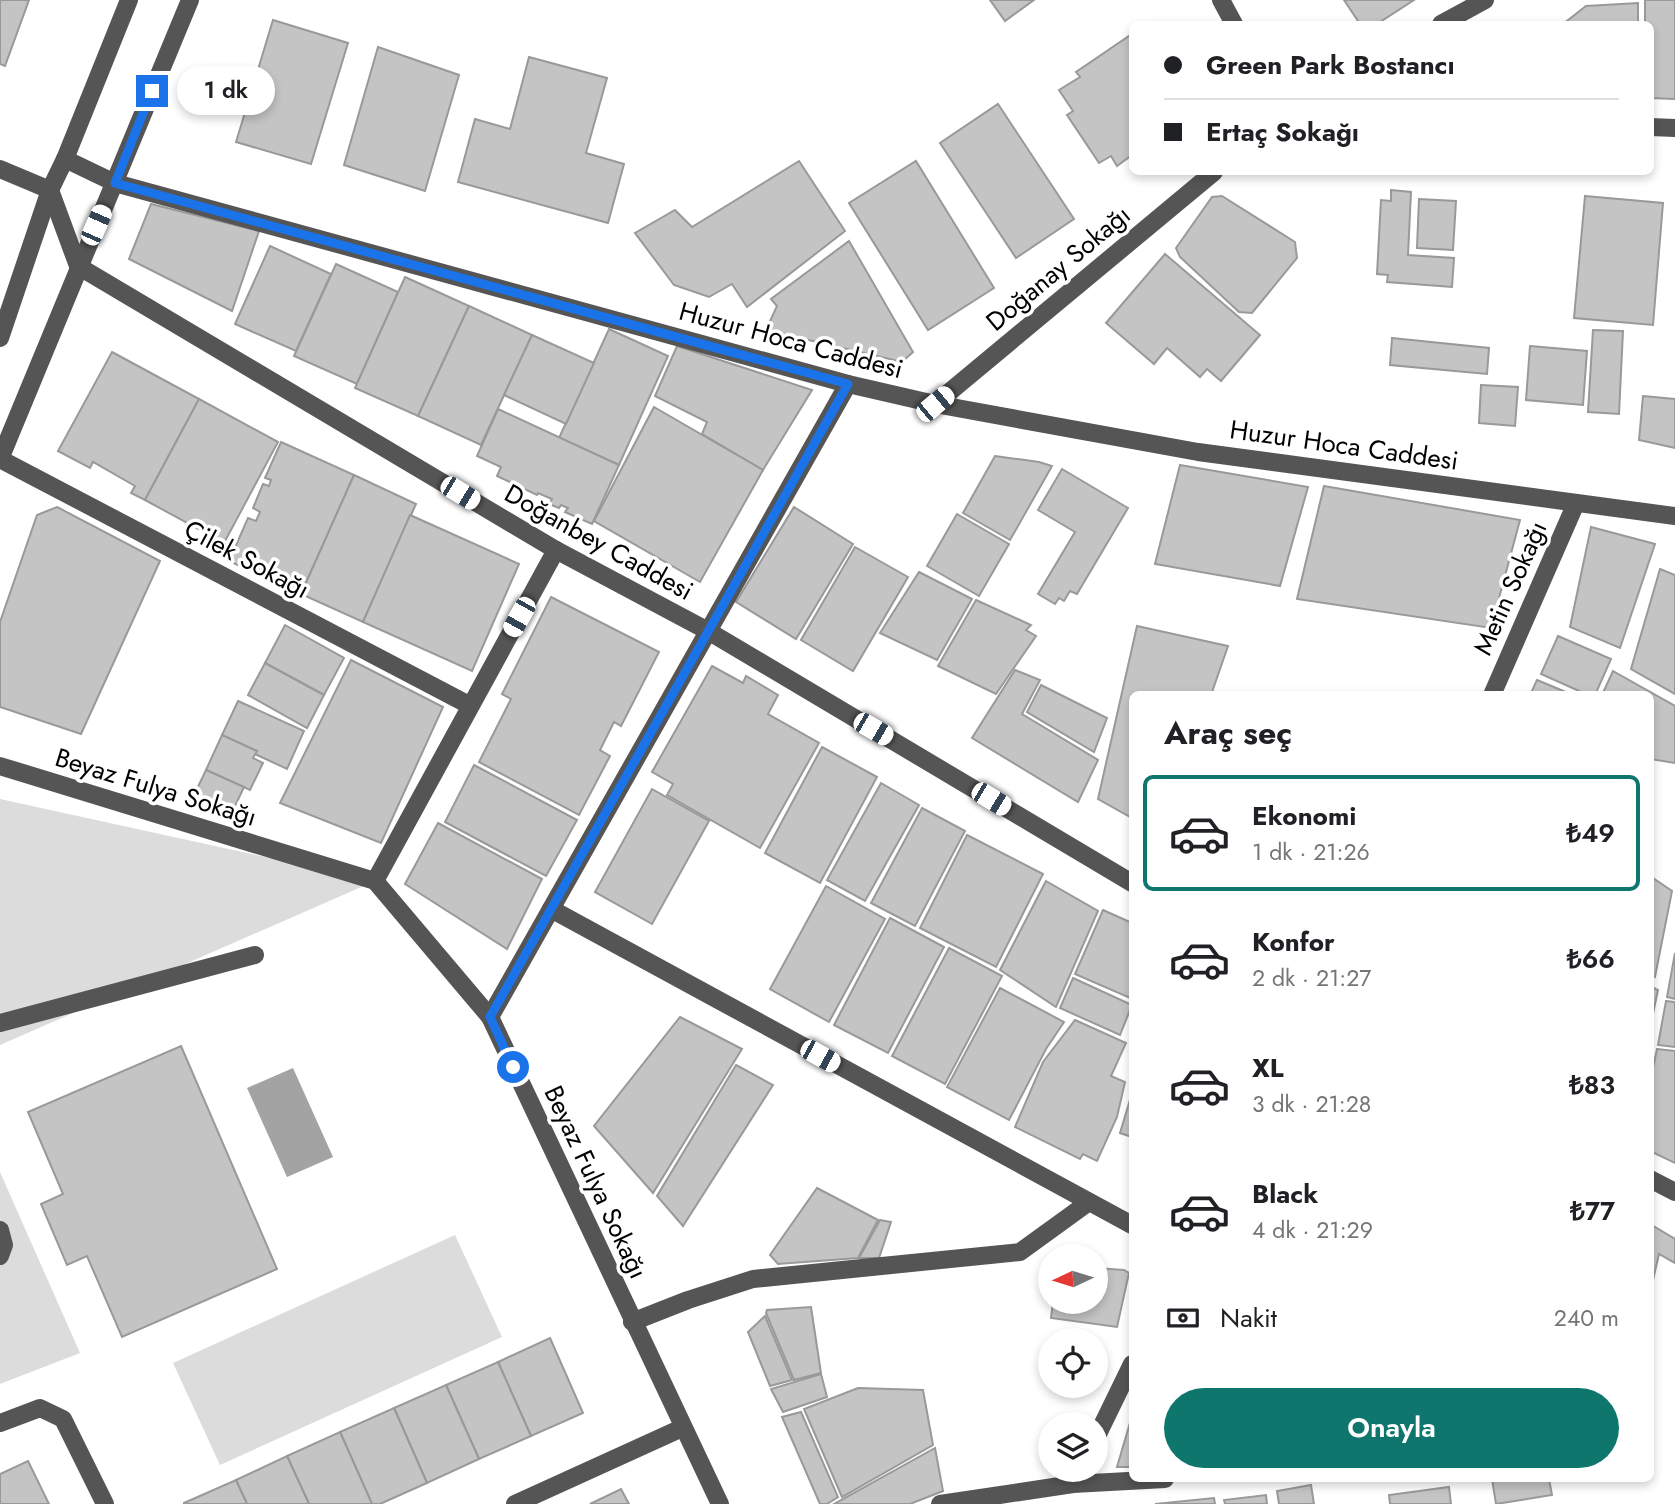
<!DOCTYPE html>
<html lang="tr">
<meta charset="utf-8">
<style>
body{margin:0;font-family:Jost,sans-serif;background:#f2f2f2;color:#202124;height:100vh;display:flex;flex-direction:column;font-size:26px;white-space:nowrap}
*{box-sizing:border-box;margin:0}
p{font-size:23px;color:#757577}
.icon{flex:none;width:38px;height:38px;fill:none;stroke:currentColor;stroke-width:2;stroke-linecap:round;stroke-linejoin:round}
.map{position:relative;flex:1;overflow:hidden}
.details{position:absolute;left:1129px;top:691px;width:525px;height:791px;display:flex;flex-direction:column;background:#fff;border-radius:10px;box-shadow:0 4px 10px #0003}
.details>*{flex:none}
.guide{position:absolute;left:1129px;top:21px;width:525px;height:154px;border-radius:10px;box-shadow:0 4px 10px #0003;display:grid;align-content:center;height:154px;padding:0 35px;background:#fff}
.needle{width:46px;rotate:266deg}
.tools{position:absolute;left:1038px;top:1244px;display:grid;gap:14px}
.tools a{display:grid;place-items:center;width:70px;height:70px;border-radius:50%;background:#fff;box-shadow:0 4px 10px #0003;font-size:35px}
.end{position:absolute;width:32px;height:32px;margin:-16px;border:9px solid #1a73e8;background:#fff;box-shadow:0 0 0 4px #fff}
.from{border-radius:50%}
.bubble{position:absolute;height:49px;border-radius:24px;background:#fff;box-shadow:0 4px 10px #0003;font-size:23px;font-weight:600;line-height:49px;text-align:center}
.car{position:absolute;width:21px;height:42px;margin:-21px -10px;border-radius:9px;box-shadow:0 0 5px 2px #0007;background:linear-gradient(#fff 24%,#345 0 40%,#fff 0 76%,#345 0 86%,#fff 0)}
.guide b{display:flex;align-items:center;gap:24px;height:66px;font-size:26px}
.guide b+b{border-top:2px solid #e0e0e0}
.guide i{width:18px;height:18px;background:#202124}
ul{padding:0;list-style:none}
li{display:flex;align-items:center;gap:21px;height:116px;margin:0 14px 10px;padding:0 21px;border:4px solid transparent;border-radius:10px}
li div{flex:1}
li b{display:block;font-size:26px}
li em{font-style:normal;font-weight:600}
li.selected{border-color:#0f766e}
li>.icon{width:63px;height:63px;stroke-width:1.5}
h2{padding:0 35px;font-size:32px;line-height:84px}
.pay{display:flex;align-items:center;gap:18px;height:77px;padding:0 35px;font-size:26px}
.pay p{margin-inline-start:auto}
.button{display:flex;gap:14px;margin-top:auto;padding:14px 35px}
.button a{flex:1;height:80px;border-radius:42px;background:#0f766e;color:#fff;font-size:28px;font-weight:600;line-height:80px;text-align:center}
.map>svg:first-child{display:block}
.green{fill:#dcdcdc}
.water{fill:#a3a3a3}
.building{fill:#c4c4c4;stroke:#999;stroke-width:2}
.lines{fill:none;stroke-linecap:round;stroke-linejoin:round}
.minor{stroke:#555;stroke-width:18}
.route{stroke:#1a73e8;stroke-width:9}
.labels{text-anchor:middle;dominant-baseline:central;stroke-width:7;stroke-linejoin:round;paint-order:stroke}
.street-label{font-size:26px;fill:#000;stroke:#fff}
</style>
<div class="map">
<svg width="1675" height="1504" viewBox="0 0 1675 1504">
<rect width="100%" height="100%" fill="#fff"/>
<g class="green">
<polygon points="0,799 375,881 0,1045"/>
<polygon points="0,1172 80,1353 0,1384"/>
<polygon points="455,1235 502,1337 220,1465 173,1363"/>
</g>
<polygon class="water" points="293,1068 333,1157 287,1177 247,1088"/>
<g class="building">
<polygon points="0,0 29,0 5,66 0,64"/>
<polygon points="990,0 1034,0 1005,21"/>
<polygon points="1344,0 1414,0 1377,24 1360,24"/>
<polygon points="1645,0 1675,0 1675,99 1650,98 1650,24 1645,24"/>
<polygon points="1638,3 1638,24 1563,24 1586,6"/>
<polygon points="273,20 348,43 311,164 236,142"/>
<polygon points="1132,34 1132,155 1117,166 1111,156 1099,163 1067,115 1073,111 1059,90 1080,77 1076,72"/>
<polygon points="378,47 459,75 425,191 344,165"/>
<polygon points="529,57 607,78 586,153 624,164 608,223 458,182 475,119 510,129"/>
<polygon points="998,104 1074,219 1016,258 940,143"/>
<polygon points="799,161 845,231 747,307 732,284 709,297 674,285 635,233 675,210 692,227"/>
<polygon points="916,161 994,288 928,330 849,203"/>
<polygon points="1391,190 1411,192 1408,255 1454,258 1452,287 1387,282 1388,275 1377,274 1381,200 1391,201"/>
<polygon points="1222,196 1295,242 1297,258 1252,313 1239,312 1180,257 1176,248 1212,197"/>
<polygon points="1585,196 1663,203 1653,325 1574,318"/>
<polygon points="1419,199 1456,201 1453,250 1417,248"/>
<polygon points="151,204 259,231 232,311 129,259"/>
<polygon points="849,241 913,352 902,362 766,330 777,306 771,299"/>
<polygon points="270,246 331,274 296,351 235,324"/>
<polygon points="1165,254 1260,335 1221,381 1207,369 1200,377 1167,348 1154,364 1106,323"/>
<polygon points="336,264 398,292 357,384 294,356"/>
<polygon points="405,277 469,306 418,416 355,388"/>
<polygon points="469,306 532,335 481,445 418,416"/>
<polygon points="609,329 668,356 619,465 559,438"/>
<polygon points="1593,330 1623,331 1619,414 1588,412"/>
<polygon points="532,335 594,363 566,424 504,395"/>
<polygon points="1392,338 1489,348 1487,374 1390,365"/>
<polygon points="677,346 812,390 763,470 702,434 707,422 655,396"/>
<polygon points="1530,346 1587,351 1583,405 1526,400"/>
<polygon points="112,352 199,399 145,500 131,493 135,486 93,462 90,468 58,451"/>
<polygon points="1481,385 1518,387 1515,426 1479,423"/>
<polygon points="1643,396 1675,399 1675,448 1639,440"/>
<polygon points="199,399 278,442 224,543 145,500"/>
<polygon points="654,407 763,470 700,582 594,521"/>
<polygon points="498,409 619,465 592,524 565,512 568,508 561,505 559,508 549,504 552,499 538,493 537,495 497,476 501,467 477,456"/>
<polygon points="281,442 354,475 301,594 229,561 248,518 256,521 260,512 253,508 263,484 269,486 271,480 265,478"/>
<polygon points="995,456 1039,462 1052,466 1010,540 963,513"/>
<polygon points="1180,465 1308,487 1280,586 1155,564"/>
<polygon points="1062,469 1128,508 1077,594 1070,591 1064,601 1059,598 1055,604 1038,594 1075,532 1038,510"/>
<polygon points="354,475 416,504 363,622 301,594"/>
<polygon points="1324,486 1520,520 1491,628 1297,599"/>
<polygon points="57,507 160,561 81,734 0,707 0,622 37,515"/>
<polygon points="794,507 853,544 796,639 736,602"/>
<polygon points="957,514 1009,544 979,596 927,566"/>
<polygon points="410,515 519,564 472,671 363,622"/>
<polygon points="1591,527 1655,544 1620,648 1570,627"/>
<polygon points="855,547 908,577 853,671 801,640"/>
<polygon points="1660,569 1675,575 1675,694 1631,669"/>
<polygon points="919,572 972,599 937,660 880,633"/>
<polygon points="551,597 659,652 621,726 614,722 600,750 610,756 579,815 479,762 511,699 502,694"/>
<polygon points="976,600 1031,625 1026,630 1036,636 996,694 938,666"/>
<polygon points="285,625 344,658 324,695 265,663"/>
<polygon points="1137,626 1228,646 1211,695 1132,695 1132,818 1098,799"/>
<polygon points="1558,636 1611,659 1595,695 1588,695 1541,674"/>
<polygon points="351,660 443,707 381,843 280,803"/>
<polygon points="265,663 324,695 307,728 248,695"/>
<polygon points="712,666 743,683 746,676 778,695 768,714 819,743 760,848 667,795 673,784 652,772"/>
<polygon points="1015,670 1040,680 1022,714 1098,760 1078,802 972,738"/>
<polygon points="1613,671 1675,706 1675,763 1650,759 1650,695 1602,695"/>
<polygon points="1537,680 1573,695 1530,695"/>
<polygon points="1041,685 1107,718 1094,752 1027,712"/>
<polygon points="238,701 304,731 287,769 255,754 257,751 222,735"/>
<polygon points="222,735 257,751 253,758 263,763 250,790 206,770"/>
<polygon points="822,747 877,777 820,883 765,853"/>
<polygon points="474,765 577,820 546,876 445,822"/>
<polygon points="206,770 244,787 231,815 193,797"/>
<polygon points="881,783 919,805 865,901 827,880"/>
<polygon points="652,789 709,821 652,924 595,892"/>
<polygon points="922,808 965,831 915,926 871,903"/>
<polygon points="438,823 542,879 507,949 405,884"/>
<polygon points="967,835 1043,874 996,967 920,928"/>
<polygon points="1650,876 1672,891 1655,977 1650,974"/>
<polygon points="1046,881 1098,911 1056,1007 1000,970"/>
<polygon points="826,886 885,919 829,1022 770,989"/>
<polygon points="1103,910 1132,923 1132,992 1130,998 1075,974"/>
<polygon points="890,918 944,947 888,1053 834,1025"/>
<polygon points="949,948 1002,976 945,1084 892,1056"/>
<polygon points="1675,953 1675,999 1667,997"/>
<polygon points="1073,978 1132,1005 1120,1035 1060,1008"/>
<polygon points="1650,986 1658,990 1650,1028"/>
<polygon points="1000,988 1064,1022 1046,1049 1009,1120 947,1087"/>
<polygon points="1666,1001 1675,1002 1675,1047 1658,1045"/>
<polygon points="680,1017 742,1049 653,1193 594,1126"/>
<polygon points="1075,1020 1126,1043 1111,1076 1125,1082 1117,1117 1097,1161 1083,1154 1080,1159 1015,1127 1043,1062"/>
<polygon points="181,1046 277,1269 122,1337 87,1256 67,1265 41,1204 63,1194 28,1112"/>
<polygon points="1657,1049 1675,1051 1675,1163 1650,1151 1650,1082"/>
<polygon points="736,1065 773,1085 683,1226 657,1196"/>
<polygon points="1132,1093 1132,1137 1120,1133"/>
<polygon points="817,1188 878,1220 858,1258 778,1264 770,1255"/>
<polygon points="880,1220 891,1222 879,1258 859,1258"/>
<polygon points="1650,1224 1675,1239 1675,1263 1659,1254 1650,1293"/>
<polygon points="1096,1268 1124,1270 1129,1273 1117,1327 1051,1318 1053,1302 1051,1302 1096,1302"/>
<polygon points="811,1307 821,1373 794,1380 766,1313 767,1310"/>
<polygon points="765,1316 792,1380 770,1386 748,1332"/>
<polygon points="550,1338 583,1413 531,1436 498,1362"/>
<polygon points="498,1362 531,1436 479,1459 446,1385"/>
<polygon points="821,1374 827,1397 783,1412 771,1389"/>
<polygon points="446,1385 479,1459 427,1483 394,1408"/>
<polygon points="858,1388 923,1390 933,1445 842,1497 804,1409"/>
<polygon points="394,1408 427,1483 380,1504 372,1504 340,1432"/>
<polygon points="801,1412 838,1497 827,1504 820,1504 782,1417"/>
<polygon points="1132,1416 1132,1467 1117,1467"/>
<polygon points="340,1432 372,1504 309,1504 287,1456"/>
<polygon points="935,1448 943,1491 910,1504 834,1504"/>
<polygon points="287,1456 309,1504 247,1504 236,1480"/>
<polygon points="28,1461 49,1504 0,1504 0,1474"/>
<polygon points="1492,1479 1549,1479 1552,1495 1496,1504"/>
<polygon points="236,1480 247,1504 184,1504 184,1503"/>
<polygon points="1311,1485 1314,1504 1279,1504 1277,1491"/>
<polygon points="1449,1487 1451,1504 1390,1504 1389,1495"/>
<polygon points="621,1489 629,1504 590,1504"/>
<polygon points="1266,1495 1267,1504 1225,1504 1224,1500"/>
<polygon points="1214,1498 1215,1504 1155,1504"/>
</g>
<g class="lines">
<g class="minor">
<polyline points="1221,0 1234,24"/>
<polyline points="1441,24 1485,0"/>
<polyline points="1650,127 1675,128"/>
<polyline points="65,159 115,183 848,384 935,404 1198,452 1675,516"/>
<polyline points="0,169 50,190 78,266 556,550 708,631 1132,883"/>
<polyline points="0,338 50,190 65,159 129,0"/>
<polyline points="848,384 551,909 1132,1225"/>
<polyline points="935,404 1214,172"/>
<polyline points="0,459 469,705"/>
<polyline points="0,459 190,0"/>
<polyline points="1492,695 1576,503"/>
<polyline points="0,766 375,881 490,1017 720,1504"/>
<polyline points="375,881 556,550"/>
<polyline points="490,1017 551,909"/>
<polyline points="0,1023 255,955"/>
<polyline points="1650,1179 1675,1192"/>
<polyline points="0,1230 4,1245 0,1256"/>
<polyline points="632,1322 688,1300 753,1279 1020,1252 1089,1202"/>
<polyline points="0,1423 40,1408 63,1419 105,1504"/>
<polyline points="1096,1438 1132,1364"/>
<polyline points="515,1504 682,1428"/>
<polyline points="940,1504 1073,1484 1165,1479"/>
</g>
</g>
<g class="lines">
<polyline class="route" points="152,91 115,183 848,384 490,1017 513,1067"/>
</g>
<g class="labels">
<g class="street-label">
<text transform="translate(1058 268) rotate(-40)">Doğanay Sokağı</text>
<text transform="translate(791 340) rotate(15)">Huzur Hoca Caddesi</text>
<text transform="translate(1344 445) rotate(8)">Huzur Hoca Caddesi</text>
<text transform="translate(599 542) rotate(29)">Doğanbey Caddesi</text>
<text transform="translate(247 559) rotate(28)">Çilek Sokağı</text>
<text transform="translate(1510 588) rotate(-66)">Metin Sokağı</text>
<text transform="translate(156 787) rotate(17)">Beyaz Fulya Sokağı</text>
<text transform="translate(596 1182) rotate(65)">Beyaz Fulya Sokağı</text>
</g>
</g>
</svg>
<div class="tools">
<a><svg class="needle" viewBox="-14 -14 28 28"><path d="M0-13l5 13h-10z" fill="#e53935"/><path d="M0 13l5-13h-10z" fill="#757577"/></svg></a>
<a><svg class="icon" aria-label="locate" viewBox="0 0 24 24"><circle cx="12" cy="12" r="6"/><path d="M12 2v4M12 18v4M2 12h4M18 12h4"/></svg></a>
<a><svg class="icon" aria-label="layers" viewBox="0 0 24 24"><path d="M12 4l9 5-9 5-9-5zM3 14l9 5 9-5"/></svg></a>
</div>
<i class="end from" style="left:513px;top:1067px"></i>
<i class="end" style="left:152px;top:91px"></i>
<div class="bubble" style="left:177px;top:66px;width:98px">1 dk</div>
<i class="car" style="left:96px;top:225px;rotate:24deg"></i>
<i class="car" style="left:935px;top:404px;rotate:50deg"></i>
<i class="car" style="left:460px;top:493px;rotate:121deg"></i>
<i class="car" style="left:519px;top:617px;rotate:209deg"></i>
<i class="car" style="left:873px;top:729px;rotate:120deg"></i>
<i class="car" style="left:991px;top:799px;rotate:121deg"></i>
<i class="car" style="left:820px;top:1056px;rotate:119deg"></i>
<div class="guide">
<b><i class="from"></i>Green Park Bostancı</b>
<b><i></i>Ertaç Sokağı</b>
</div>
<section class="details">
<h2>Araç seç</h2>
<ul>
<li class="selected"><svg class="icon" aria-label="car" viewBox="0 0 24 24"><path d="M5 17H2v-5l4-1 3-4h7l3 4 3 1v5h-3M9 17h6M6 11h13"/><circle cx="7" cy="17" r="2"/><circle cx="17" cy="17" r="2"/></svg><div><b>Ekonomi</b><p>1 dk · 21:26</p></div><em>₺49</em></li>
<li><svg class="icon" aria-label="car" viewBox="0 0 24 24"><path d="M5 17H2v-5l4-1 3-4h7l3 4 3 1v5h-3M9 17h6M6 11h13"/><circle cx="7" cy="17" r="2"/><circle cx="17" cy="17" r="2"/></svg><div><b>Konfor</b><p>2 dk · 21:27</p></div><em>₺66</em></li>
<li><svg class="icon" aria-label="car" viewBox="0 0 24 24"><path d="M5 17H2v-5l4-1 3-4h7l3 4 3 1v5h-3M9 17h6M6 11h13"/><circle cx="7" cy="17" r="2"/><circle cx="17" cy="17" r="2"/></svg><div><b>XL</b><p>3 dk · 21:28</p></div><em>₺83</em></li>
<li><svg class="icon" aria-label="car" viewBox="0 0 24 24"><path d="M5 17H2v-5l4-1 3-4h7l3 4 3 1v5h-3M9 17h6M6 11h13"/><circle cx="7" cy="17" r="2"/><circle cx="17" cy="17" r="2"/></svg><div><b>Black</b><p>4 dk · 21:29</p></div><em>₺77</em></li>
</ul>
<div class="pay"><svg class="icon" aria-label="cash" viewBox="0 0 24 24"><path d="M3 7h18v10H3z"/><circle cx="12" cy="12" r="2"/></svg>Nakit<p>240 m</p></div>
<div class="button"><a>Onayla</a></div>
</section>
</div>
